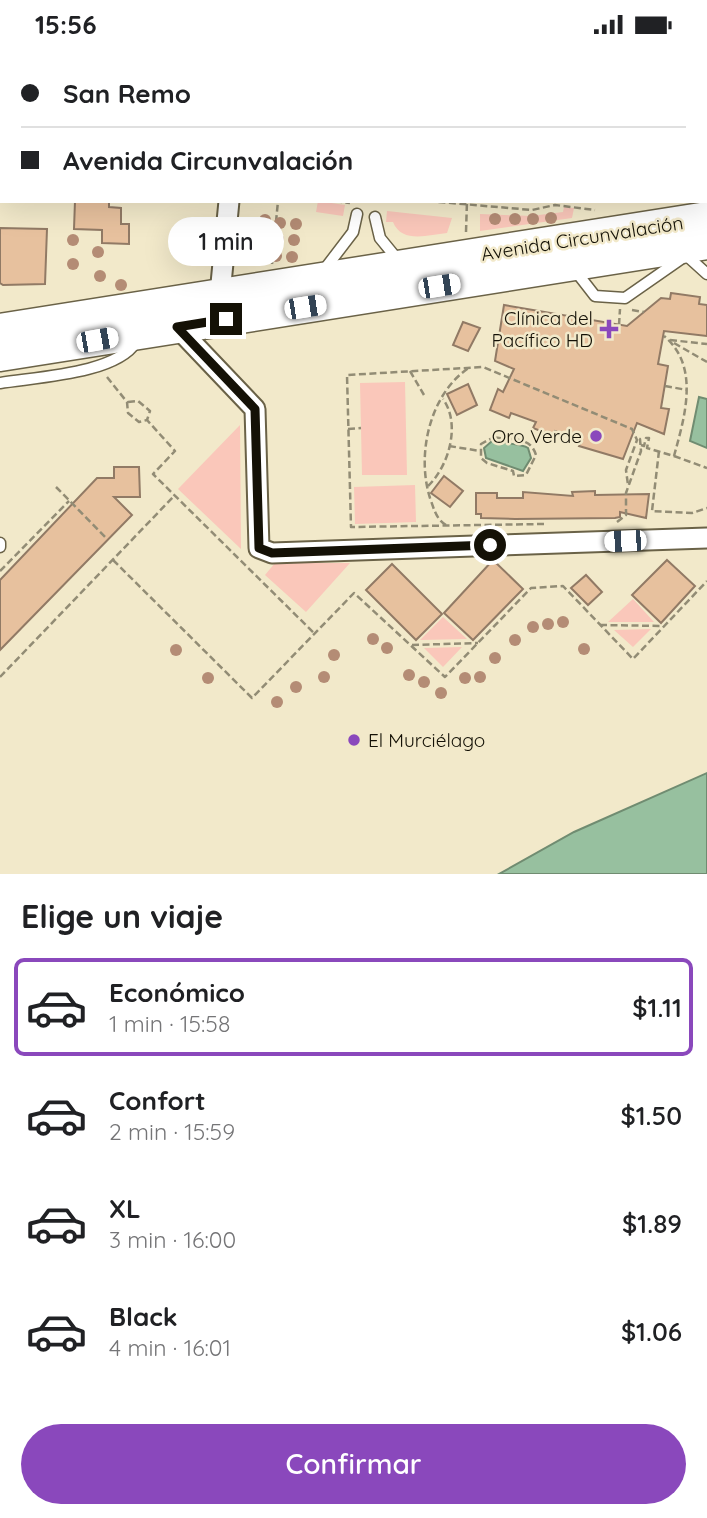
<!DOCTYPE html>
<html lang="es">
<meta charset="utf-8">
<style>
body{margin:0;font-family:Quicksand,sans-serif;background:#f2f2f2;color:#202124;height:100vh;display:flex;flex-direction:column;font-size:26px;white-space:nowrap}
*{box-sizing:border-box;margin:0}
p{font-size:23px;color:#757577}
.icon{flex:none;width:38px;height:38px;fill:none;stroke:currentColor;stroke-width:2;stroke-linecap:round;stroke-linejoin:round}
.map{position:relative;height:825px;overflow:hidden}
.drawer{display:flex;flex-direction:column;background:#fff;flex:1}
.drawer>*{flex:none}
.banner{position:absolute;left:0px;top:0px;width:707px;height:154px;box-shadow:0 7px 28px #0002;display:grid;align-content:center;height:154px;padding:0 21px;background:#fff}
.end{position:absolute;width:32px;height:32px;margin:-16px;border:9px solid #141106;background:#fff;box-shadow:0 0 0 4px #fff}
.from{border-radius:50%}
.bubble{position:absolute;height:49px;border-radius:24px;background:#fff;box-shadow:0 7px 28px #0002;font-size:23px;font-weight:600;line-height:49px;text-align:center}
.car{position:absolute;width:21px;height:42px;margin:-21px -10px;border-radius:9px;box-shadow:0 0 5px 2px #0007;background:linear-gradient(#fff 24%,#345 0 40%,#fff 0 76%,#345 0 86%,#fff 0)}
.banner b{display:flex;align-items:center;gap:24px;height:66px;font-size:26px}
.banner b+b{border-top:2px solid #e0e0e0}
.banner i{width:18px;height:18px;background:#202124}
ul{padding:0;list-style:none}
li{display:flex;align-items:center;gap:21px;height:98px;margin:0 14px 10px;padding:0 7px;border:4px solid transparent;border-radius:10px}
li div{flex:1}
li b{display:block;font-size:26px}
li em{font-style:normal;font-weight:600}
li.current{border-color:#8a48bc}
li>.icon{width:63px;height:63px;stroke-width:1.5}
h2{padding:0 21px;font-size:32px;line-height:84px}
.primary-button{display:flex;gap:14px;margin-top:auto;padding:14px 21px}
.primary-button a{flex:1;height:80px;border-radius:42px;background:#8a48bc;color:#fff;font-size:28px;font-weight:600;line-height:80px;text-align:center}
.status{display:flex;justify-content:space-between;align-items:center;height:49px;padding:0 35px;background:#fff;direction:ltr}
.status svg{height:19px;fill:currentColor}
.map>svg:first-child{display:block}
.green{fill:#fac7ba}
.water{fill:#97c09f;stroke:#708c71;stroke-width:2}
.building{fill:#e7c19e;stroke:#917a65;stroke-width:2}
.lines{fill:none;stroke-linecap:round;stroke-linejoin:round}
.service-casing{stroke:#6a6247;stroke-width:13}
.minor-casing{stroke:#6a6247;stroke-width:23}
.primary-casing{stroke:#6a6247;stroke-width:33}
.path{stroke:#928c75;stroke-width:2.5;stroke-dasharray:7 3.5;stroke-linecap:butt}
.service{stroke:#fff;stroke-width:10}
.minor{stroke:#fff;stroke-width:19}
.primary{stroke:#fff;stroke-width:30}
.tree{fill:#b48c75}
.route{stroke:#141106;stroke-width:9}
.poi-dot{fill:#8a48bc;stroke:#f2e9ca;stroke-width:2.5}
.labels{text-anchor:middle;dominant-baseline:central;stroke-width:5;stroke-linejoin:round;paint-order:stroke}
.street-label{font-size:19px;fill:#141106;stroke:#f2e9ca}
.poi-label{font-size:19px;fill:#141106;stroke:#f2e9ca;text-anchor:end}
</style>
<div class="status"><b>15:56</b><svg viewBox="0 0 49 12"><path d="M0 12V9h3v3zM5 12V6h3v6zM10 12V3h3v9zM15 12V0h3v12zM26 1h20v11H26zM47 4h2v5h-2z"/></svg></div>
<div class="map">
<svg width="707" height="825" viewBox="0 0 707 825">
<rect width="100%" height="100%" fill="#f2e9ca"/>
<g class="green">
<polygon points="318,152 345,156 343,167 316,163"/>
<polygon points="564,158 574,159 572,169 480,182 480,165 531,167 563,163"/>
<path d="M387 162 452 169 447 184C428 186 402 195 393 173H386Z"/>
<polygon points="254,183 267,185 265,208 252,207"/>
<polygon points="405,333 407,426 362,426 360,334"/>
<polygon points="240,376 241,500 178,440"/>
<polygon points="415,436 416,473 355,475 354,438"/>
<polygon points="275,514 350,514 306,563 265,526"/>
<polygon points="633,550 654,573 608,573"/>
<polygon points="443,568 467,590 420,591"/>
<polygon points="651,580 633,598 614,581"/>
<polygon points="462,598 443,618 424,599"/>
</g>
<g class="water">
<polygon points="699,348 707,350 707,399 690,392"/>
<path d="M492 392C501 394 522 395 528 399L531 409 523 422 486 409 484 399Z"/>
<polygon points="707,724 707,825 499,825 574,783"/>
</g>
<g class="building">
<polygon points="75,152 109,152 109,158 121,159 121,175 129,175 129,195 102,194 102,181 74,180"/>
<polygon points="0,179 47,180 45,235 3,236 0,234"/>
<polygon points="671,244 700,248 699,255 707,256 707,287 664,282 658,315 668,317 661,359 669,360 664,385 637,374 623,410 579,397 581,392 555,382 553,387 533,379 536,373 511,364 509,369 490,361 498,340 503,343 514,320 495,312 504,256 627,277 661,249 670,250"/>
<polygon points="463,273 480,279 468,302 453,296"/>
<polygon points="468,335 477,356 457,366 447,345"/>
<polygon points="114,418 139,418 140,448 114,448 132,466 0,601 0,531 97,429 114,429"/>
<polygon points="444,427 463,442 450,458 431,444"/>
<polygon points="595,442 595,446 649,445 646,469 620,463 620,468 615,469 515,470 481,469 481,465 476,465 476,444 497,444 497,449 523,449 523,443 573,447 572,443"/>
<polygon points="493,511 523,540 473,591 444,564"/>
<polygon points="667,511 695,537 661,574 632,546"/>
<polygon points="392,515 442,565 416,591 366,541"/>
<polygon points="586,526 602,543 588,556 571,539"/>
</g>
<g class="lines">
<defs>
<g id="service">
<polyline points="375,168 380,189 398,211"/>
<polyline points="686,206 707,225"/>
<polyline points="574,220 595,247 625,249 681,210"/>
<polyline points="324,221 353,183 357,165"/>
<path d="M0 334C36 328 116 325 136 293"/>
<polyline points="0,494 0,498"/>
</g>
<g id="minor">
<polyline points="210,0 212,2"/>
<polyline points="247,2 247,0"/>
<polyline points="0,94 2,94"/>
<polyline points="220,245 229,152"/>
<polyline points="177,278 255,360 259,499 272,504 707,489"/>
</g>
<g id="primary">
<polyline points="0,280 707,168"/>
<polyline points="0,307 707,195"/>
</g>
</defs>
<use href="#service" class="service-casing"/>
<use href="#minor" class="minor-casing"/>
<use href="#primary" class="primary-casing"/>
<g class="path">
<polyline points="705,104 707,103"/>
<polyline points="705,121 707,120"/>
<polyline points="335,152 350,154"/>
<polyline points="428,152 532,161 555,156 595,161"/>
<polyline points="466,183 467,152"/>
<polyline points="272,215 278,152"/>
<polyline points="632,261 644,263"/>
<polyline points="619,276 620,260"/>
<polyline points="670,291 707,295"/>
<polyline points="674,294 707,313"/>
<polyline points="410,322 424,346"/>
<polyline points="107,328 127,353 128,364 139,373 147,371 175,402 153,425 315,585"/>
<polyline points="665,337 687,341"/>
<polyline points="128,353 138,352 150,362 147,371"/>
<polyline points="348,380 361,379"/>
<path d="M494 388C510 392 530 386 536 406L526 426 514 427 513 422 487 414 481 409V395Z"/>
<path d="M641 396 644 397 646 389H649L647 399 674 407C685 367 700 317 664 287"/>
<polyline points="449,397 480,402"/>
<polyline points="659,402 652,462 692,464 707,459"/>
<polyline points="674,407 707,419"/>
<path d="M428 437C449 417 461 375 443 350"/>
<polyline points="56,438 106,489"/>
<polyline points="617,473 626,466 626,444 641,402 640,390 637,388"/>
<polyline points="544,475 351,478 347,326 483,318 632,380 637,391 626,421 628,436"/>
<path d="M446 476C436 470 434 460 430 449 416 405 430 344 470 318"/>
<polyline points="113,511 252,649 354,544 445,628 531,539 563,537 633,610 707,532"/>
<polyline points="0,522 69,452"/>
<polyline points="600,576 663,577"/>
<polyline points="412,596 478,594"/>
<polyline points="0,628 175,446"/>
</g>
<use href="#service" class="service"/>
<use href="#minor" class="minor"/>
<use href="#primary" class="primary"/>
</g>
<g class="tree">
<circle cx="551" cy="169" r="6"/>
<circle cx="495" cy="170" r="6"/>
<circle cx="515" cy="170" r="6"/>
<circle cx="533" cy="170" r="6"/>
<circle cx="265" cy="171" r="6"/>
<circle cx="280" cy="174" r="6"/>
<circle cx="296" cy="175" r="6"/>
<circle cx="262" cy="190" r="6"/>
<circle cx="278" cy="190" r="6"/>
<circle cx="73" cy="191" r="6"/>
<circle cx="294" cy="191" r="6"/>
<circle cx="98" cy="203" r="6"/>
<circle cx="261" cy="207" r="6"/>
<circle cx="276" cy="207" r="6"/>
<circle cx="292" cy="208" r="6"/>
<circle cx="73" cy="215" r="6"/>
<circle cx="100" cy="227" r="6"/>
<circle cx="121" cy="236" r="6"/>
<circle cx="563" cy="573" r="6"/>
<circle cx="548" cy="575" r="6"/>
<circle cx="533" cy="578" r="6"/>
<circle cx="373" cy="590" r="6"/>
<circle cx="515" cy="591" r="6"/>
<circle cx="387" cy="599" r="6"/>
<circle cx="584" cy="600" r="6"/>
<circle cx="176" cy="601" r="6"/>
<circle cx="334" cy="606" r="6"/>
<circle cx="495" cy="609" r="6"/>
<circle cx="409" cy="626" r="6"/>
<circle cx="324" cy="628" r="6"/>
<circle cx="480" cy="628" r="6"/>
<circle cx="208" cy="629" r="6"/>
<circle cx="465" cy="629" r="6"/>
<circle cx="424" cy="633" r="6"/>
<circle cx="296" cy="638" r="6"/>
<circle cx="441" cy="644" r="6"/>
<circle cx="277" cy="653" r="6"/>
</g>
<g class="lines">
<polyline class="route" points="226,270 177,278 255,360 259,499 272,504 490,496"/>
</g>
<g class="poi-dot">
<path d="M605.5 269.5h7v7h7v7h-7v7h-7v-7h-7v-7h7z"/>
<circle cx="596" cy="387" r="7"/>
<circle cx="354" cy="691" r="7"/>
</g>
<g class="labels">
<g class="street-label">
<text transform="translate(582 189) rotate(-9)">Avenida Circunvalación</text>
</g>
<g class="poi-label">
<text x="593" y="269">Clínica del<tspan x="593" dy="22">Pacífico HD</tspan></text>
<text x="582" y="387">Oro Verde</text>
<text x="368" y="691" text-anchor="start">El Murciélago</text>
</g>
</g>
</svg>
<i class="end from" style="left:490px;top:496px"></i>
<i class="end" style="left:226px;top:270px"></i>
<div class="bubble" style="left:168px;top:168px;width:116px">1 min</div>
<i class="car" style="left:439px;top:237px;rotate:81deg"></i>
<i class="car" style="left:305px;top:258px;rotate:81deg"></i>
<i class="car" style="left:97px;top:291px;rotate:80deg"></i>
<i class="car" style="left:625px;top:492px;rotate:268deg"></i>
<div class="banner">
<b><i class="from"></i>San Remo</b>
<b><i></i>Avenida Circunvalación</b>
</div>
</div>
<section class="drawer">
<h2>Elige un viaje</h2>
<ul>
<li class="current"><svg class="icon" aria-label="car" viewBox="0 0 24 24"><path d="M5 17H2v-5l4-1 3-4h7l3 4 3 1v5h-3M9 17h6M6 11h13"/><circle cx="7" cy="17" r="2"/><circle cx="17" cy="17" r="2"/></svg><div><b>Económico</b><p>1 min · 15:58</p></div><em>$1.11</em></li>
<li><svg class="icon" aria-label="car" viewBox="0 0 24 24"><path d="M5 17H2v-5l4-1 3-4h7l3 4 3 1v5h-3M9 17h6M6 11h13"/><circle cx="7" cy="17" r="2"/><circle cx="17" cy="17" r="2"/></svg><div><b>Confort</b><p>2 min · 15:59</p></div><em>$1.50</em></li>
<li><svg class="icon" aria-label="car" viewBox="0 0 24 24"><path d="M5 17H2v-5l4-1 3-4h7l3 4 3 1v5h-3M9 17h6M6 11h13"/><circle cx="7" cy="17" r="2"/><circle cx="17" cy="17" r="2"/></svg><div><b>XL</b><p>3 min · 16:00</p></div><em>$1.89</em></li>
<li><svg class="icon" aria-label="car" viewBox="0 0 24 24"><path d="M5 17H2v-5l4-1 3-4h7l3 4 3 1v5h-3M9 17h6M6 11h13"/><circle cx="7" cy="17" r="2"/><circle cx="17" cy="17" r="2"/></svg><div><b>Black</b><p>4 min · 16:01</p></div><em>$1.06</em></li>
</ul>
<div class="primary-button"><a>Confirmar</a></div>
</section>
